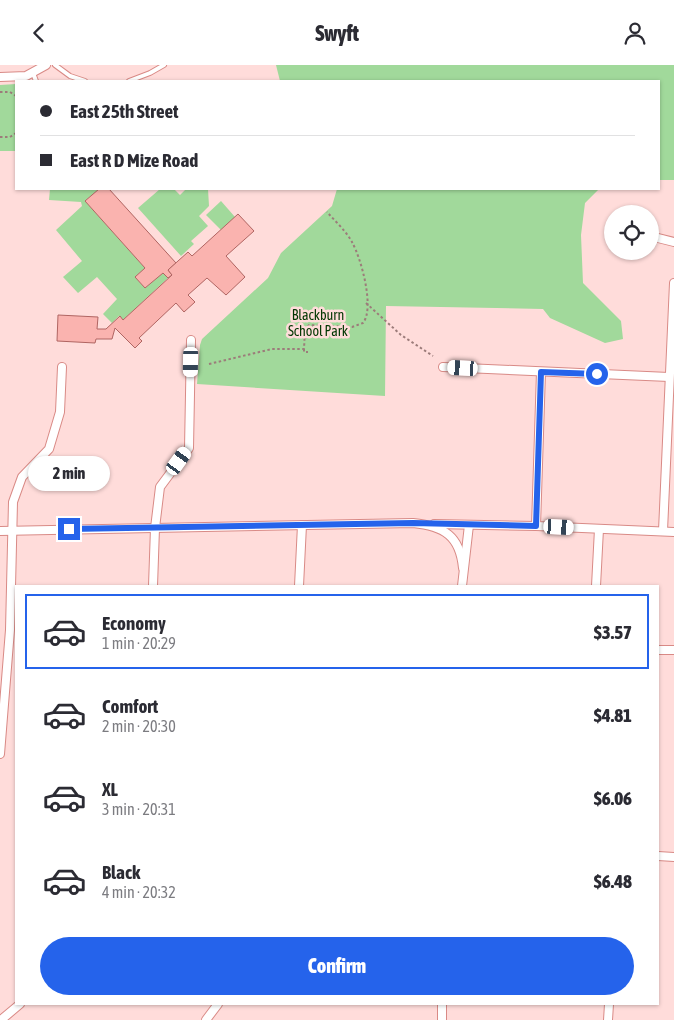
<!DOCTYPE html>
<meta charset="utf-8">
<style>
body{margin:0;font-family:"Asap Condensed",sans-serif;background:#f7f7f7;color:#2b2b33;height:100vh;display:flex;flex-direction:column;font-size:19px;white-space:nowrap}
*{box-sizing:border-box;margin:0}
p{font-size:16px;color:#7c7c81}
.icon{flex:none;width:28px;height:28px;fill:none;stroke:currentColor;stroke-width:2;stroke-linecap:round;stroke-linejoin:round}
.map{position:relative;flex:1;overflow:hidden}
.side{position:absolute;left:15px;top:520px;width:644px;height:420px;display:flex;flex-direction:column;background:#fff;border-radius:0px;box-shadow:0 1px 4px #0004}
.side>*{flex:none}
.banner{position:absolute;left:15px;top:15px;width:645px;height:110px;border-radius:0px;box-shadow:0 1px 4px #0004;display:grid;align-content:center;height:110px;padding:0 25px;background:#fff}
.buttons{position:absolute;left:604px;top:140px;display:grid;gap:10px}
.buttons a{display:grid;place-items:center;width:55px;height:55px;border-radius:50%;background:#fff;box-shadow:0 1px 4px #0004;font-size:25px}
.end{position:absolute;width:22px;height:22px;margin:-11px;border:6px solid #2563eb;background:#fff;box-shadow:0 0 0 2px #fff}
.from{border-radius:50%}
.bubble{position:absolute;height:35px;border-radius:18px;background:#fff;box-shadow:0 1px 4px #0004;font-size:16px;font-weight:800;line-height:35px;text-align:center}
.car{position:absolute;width:15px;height:30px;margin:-15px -8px;border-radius:6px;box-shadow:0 0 4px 1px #0007;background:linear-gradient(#fff 24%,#345 0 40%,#fff 0 76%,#345 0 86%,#fff 0)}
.banner b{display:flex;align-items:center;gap:18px;height:48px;font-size:19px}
.banner b+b{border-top:1px solid #e1e1e2}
.banner i{width:12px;height:12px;background:#2b2b33}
ul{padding:9px 0 0;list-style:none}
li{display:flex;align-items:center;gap:15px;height:75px;margin:0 10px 8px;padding:0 15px;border:2px solid transparent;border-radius:0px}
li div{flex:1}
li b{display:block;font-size:19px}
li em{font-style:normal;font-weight:800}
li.on{border-color:#2563eb}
li>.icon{width:45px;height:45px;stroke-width:1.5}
.action{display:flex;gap:10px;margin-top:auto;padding:10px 25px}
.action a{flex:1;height:58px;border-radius:30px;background:#2563eb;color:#fff;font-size:20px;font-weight:800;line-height:58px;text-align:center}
header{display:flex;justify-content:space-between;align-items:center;height:65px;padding:0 25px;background:#fff;font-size:22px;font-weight:800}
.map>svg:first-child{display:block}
.green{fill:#a1d99b}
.building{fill:#fab3af;stroke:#b06562}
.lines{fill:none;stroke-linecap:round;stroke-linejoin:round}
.lane-casing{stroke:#d98a86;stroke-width:6}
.street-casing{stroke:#d98a86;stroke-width:10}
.path{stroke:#9c7c7a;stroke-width:2;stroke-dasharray:2.5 2.5;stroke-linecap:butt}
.lane{stroke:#fff;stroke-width:4}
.street{stroke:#fff;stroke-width:8}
.route{stroke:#2563eb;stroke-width:6}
.labels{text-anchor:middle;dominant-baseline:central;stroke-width:5;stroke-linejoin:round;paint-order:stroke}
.park-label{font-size:14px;fill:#003600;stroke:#ffdcda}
</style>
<header><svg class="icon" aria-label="back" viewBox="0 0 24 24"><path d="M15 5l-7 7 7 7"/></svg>Swyft<svg class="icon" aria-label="person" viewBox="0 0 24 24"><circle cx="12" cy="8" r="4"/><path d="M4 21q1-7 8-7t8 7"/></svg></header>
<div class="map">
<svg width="674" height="955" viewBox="0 0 674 955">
<rect width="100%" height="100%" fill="#ffdcda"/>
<g class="green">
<polygon points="276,0 674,0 674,115 659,115 659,16 280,16"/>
<polygon points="16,19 16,86 0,86 0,20"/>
<polygon points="50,124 99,124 85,136 145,203 135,212 145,223 163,208 168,213 123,255 119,251 112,258 103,249 117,234 97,212 78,228 63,212 82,196 56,165 82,141 81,137 49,135"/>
<polygon points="160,124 174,124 180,130 186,124 208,124 209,141 199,151 208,161 191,176 194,179 181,191 138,143"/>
<polygon points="337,124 599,124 585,138 581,170 583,218 621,256 623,274 605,278 550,253 543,244 386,241 385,331 197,319 200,280 202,274 268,213 281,188 332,141"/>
<polygon points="221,136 235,152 221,165 206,150"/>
</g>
<g class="building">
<polygon points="99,124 109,124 176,198 168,205 172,210 168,213 163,208 145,223 135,212 145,203 85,136"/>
<polygon points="238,149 254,166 226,191 245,212 226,230 207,213 188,230 195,237 184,247 176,238 139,273 142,276 135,283 115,263 112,274 96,274 95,278 57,276 58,250 98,252 97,264 106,264 120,251 123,255 172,210 168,205 188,187 192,191"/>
</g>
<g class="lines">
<defs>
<g id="lane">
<polyline points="55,0 70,11 85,16"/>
<polyline points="33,8 36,16"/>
<polyline points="129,16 150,8 164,0"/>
</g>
<g id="street">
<polyline points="0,12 26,11 46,0"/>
<polyline points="650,171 674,177"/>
<polyline points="443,302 669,312"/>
<polyline points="434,459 536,461 674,467"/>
<polyline points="536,461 541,307"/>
<path d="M0 466 413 458C444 461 460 471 463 503"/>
<polyline points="663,466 674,218"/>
<polyline points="153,521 155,463 160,422 189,383 191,275"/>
<polyline points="299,521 302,460"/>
<polyline points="462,521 469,460"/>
<polyline points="596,521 599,464"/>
<polyline points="658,585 674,585"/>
<polyline points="0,689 10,565 13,437 22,412 49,384 60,347 62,302"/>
<polyline points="658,791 674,792"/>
<polyline points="1,955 20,939"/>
<polyline points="206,955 218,939"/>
<polyline points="442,955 442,939"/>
<polyline points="608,955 609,939"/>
</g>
</defs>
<use href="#lane" class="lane-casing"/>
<use href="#street" class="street-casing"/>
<g class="path">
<polyline points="0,27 10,27 16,31"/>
<polyline points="0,72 10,72 16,68"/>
<polyline points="366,238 401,270 433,291"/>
<polyline points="304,284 304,287 308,287"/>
<path d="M209 299 272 284H304L305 265 309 260 352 262 363 258C375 243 361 193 352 177 346 166 335 156 327 147"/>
</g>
<use href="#lane" class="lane"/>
<use href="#street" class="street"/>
</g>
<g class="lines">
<polyline class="route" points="69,464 413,458 536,461 541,307 597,309"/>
</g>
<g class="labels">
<g class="park-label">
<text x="318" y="250">Blackburn<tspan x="318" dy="16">School Park</tspan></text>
</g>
</g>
</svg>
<div class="buttons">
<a><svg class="icon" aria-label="locate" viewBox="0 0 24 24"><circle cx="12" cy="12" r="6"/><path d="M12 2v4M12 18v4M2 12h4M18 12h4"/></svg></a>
</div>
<i class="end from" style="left:597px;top:309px"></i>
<i class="end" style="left:69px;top:464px"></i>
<div class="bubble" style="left:28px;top:391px;width:82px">2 min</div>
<i class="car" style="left:191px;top:297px;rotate:181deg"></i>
<i class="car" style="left:463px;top:303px;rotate:273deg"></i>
<i class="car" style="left:179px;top:396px;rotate:36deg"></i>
<i class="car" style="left:559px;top:462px;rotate:93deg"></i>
<div class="banner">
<b><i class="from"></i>East 25th Street</b>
<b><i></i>East R D Mize Road</b>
</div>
<section class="side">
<ul>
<li class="on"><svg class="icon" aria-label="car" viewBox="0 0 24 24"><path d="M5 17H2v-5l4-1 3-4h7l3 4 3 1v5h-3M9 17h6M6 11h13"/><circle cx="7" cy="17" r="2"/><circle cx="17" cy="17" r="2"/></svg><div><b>Economy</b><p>1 min · 20:29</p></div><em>$3.57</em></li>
<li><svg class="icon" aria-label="car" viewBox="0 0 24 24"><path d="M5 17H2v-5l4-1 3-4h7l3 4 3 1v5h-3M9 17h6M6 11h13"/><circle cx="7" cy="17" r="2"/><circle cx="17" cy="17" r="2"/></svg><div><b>Comfort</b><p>2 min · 20:30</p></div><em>$4.81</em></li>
<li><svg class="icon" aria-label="car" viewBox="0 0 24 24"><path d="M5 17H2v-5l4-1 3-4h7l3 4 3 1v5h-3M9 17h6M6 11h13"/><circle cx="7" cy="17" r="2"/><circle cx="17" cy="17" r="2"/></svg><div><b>XL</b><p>3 min · 20:31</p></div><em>$6.06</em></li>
<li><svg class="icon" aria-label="car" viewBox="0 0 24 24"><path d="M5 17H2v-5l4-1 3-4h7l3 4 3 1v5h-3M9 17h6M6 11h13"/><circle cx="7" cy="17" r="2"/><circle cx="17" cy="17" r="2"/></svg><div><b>Black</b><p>4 min · 20:32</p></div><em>$6.48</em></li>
</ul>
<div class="action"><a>Confirm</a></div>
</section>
</div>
